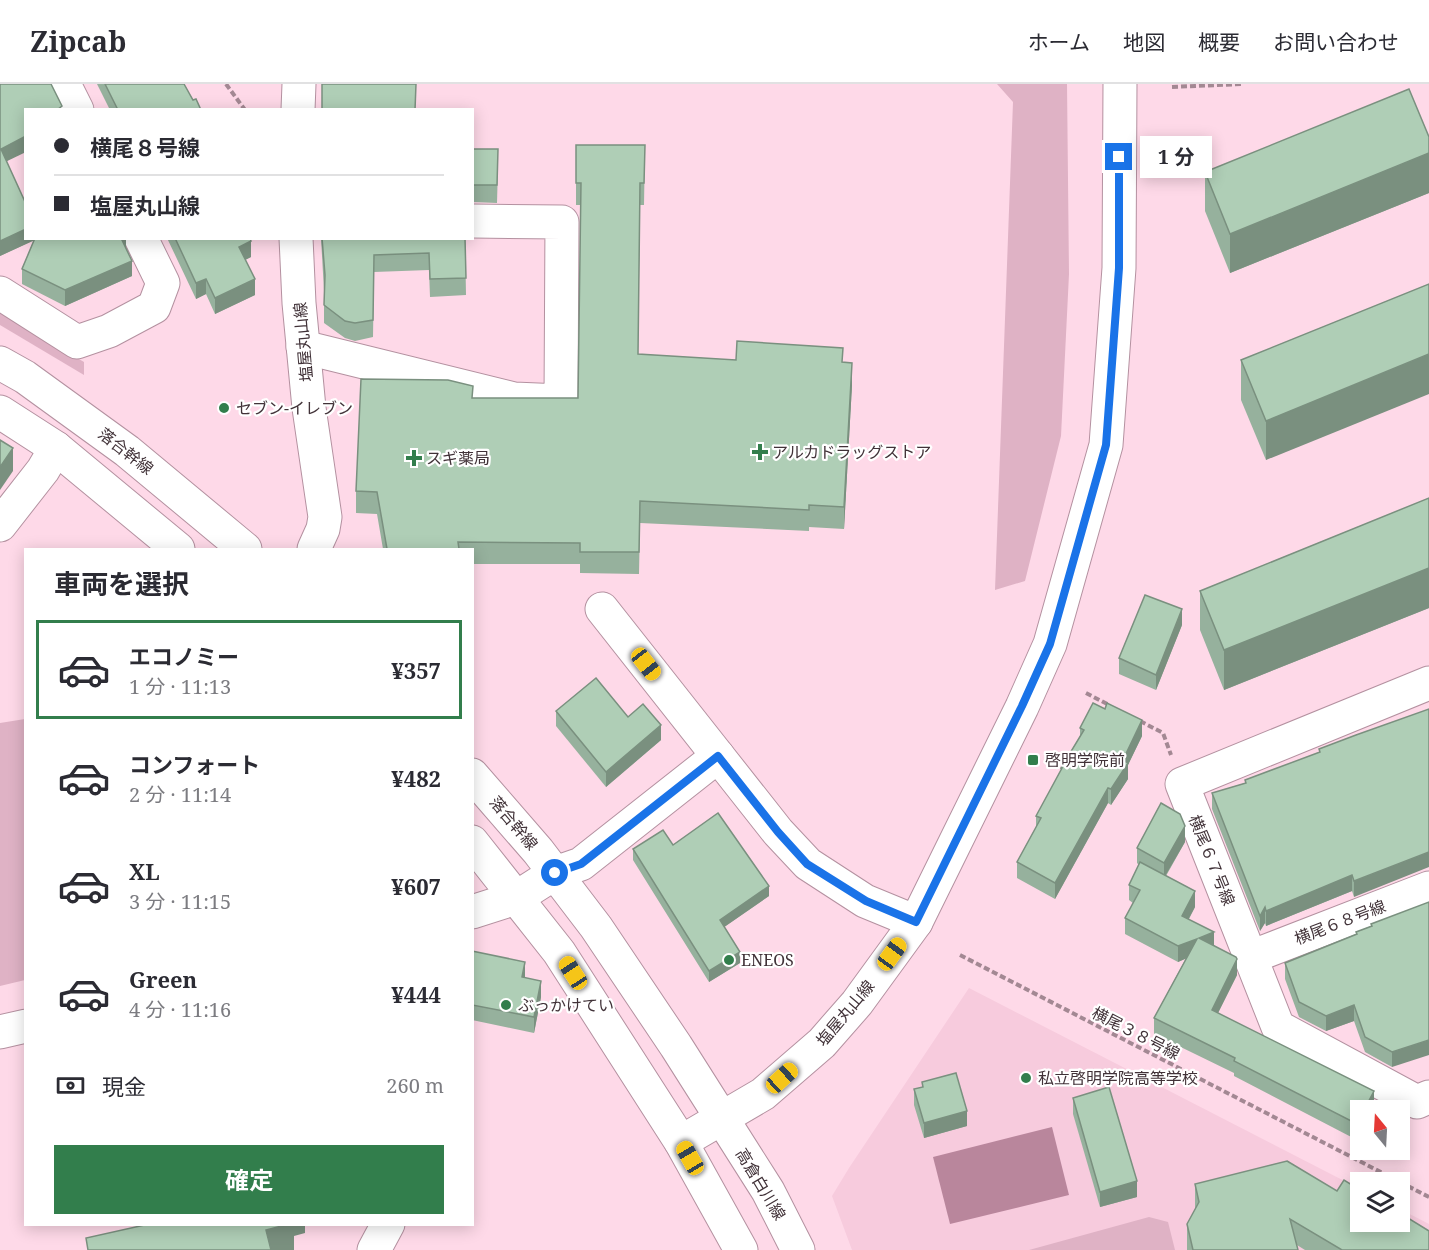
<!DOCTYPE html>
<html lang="ja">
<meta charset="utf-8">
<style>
body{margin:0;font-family:"Noto Serif","Noto Sans JP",serif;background:#f7f7f7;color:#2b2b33;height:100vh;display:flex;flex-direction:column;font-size:22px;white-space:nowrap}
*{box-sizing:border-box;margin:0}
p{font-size:20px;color:#7c7c81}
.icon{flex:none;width:33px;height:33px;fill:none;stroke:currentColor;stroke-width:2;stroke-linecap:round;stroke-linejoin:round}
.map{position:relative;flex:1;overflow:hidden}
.side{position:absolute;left:24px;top:464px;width:450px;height:678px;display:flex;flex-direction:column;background:#fff;border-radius:0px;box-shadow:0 3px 15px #0003}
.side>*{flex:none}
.top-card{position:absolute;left:24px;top:24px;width:450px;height:132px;border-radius:0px;box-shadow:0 3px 15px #0003;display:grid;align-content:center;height:132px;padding:0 30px;background:#fff}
.needle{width:39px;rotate:342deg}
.fabs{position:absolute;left:1350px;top:1016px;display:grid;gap:12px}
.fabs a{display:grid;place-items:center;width:60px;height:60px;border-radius:0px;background:#fff;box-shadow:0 3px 15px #0003;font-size:30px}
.end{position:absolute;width:27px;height:27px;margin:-14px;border:8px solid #1a73e8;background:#fff;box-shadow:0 0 0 3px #fff}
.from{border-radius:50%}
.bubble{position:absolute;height:42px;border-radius:0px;background:#fff;box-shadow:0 3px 15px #0003;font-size:20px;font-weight:700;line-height:42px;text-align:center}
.car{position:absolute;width:18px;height:36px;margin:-18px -9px;border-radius:8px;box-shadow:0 0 4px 2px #0007;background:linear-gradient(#f5c518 24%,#345 0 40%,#f5c518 0 76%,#345 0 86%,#f5c518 0)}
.top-card b{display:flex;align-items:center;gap:21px;height:57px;font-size:22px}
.top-card b+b{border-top:2px solid #e1e1e2}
.top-card i{width:15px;height:15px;background:#2b2b33}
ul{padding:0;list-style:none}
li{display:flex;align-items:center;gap:18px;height:99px;margin:0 12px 9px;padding:0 18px;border:3px solid transparent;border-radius:0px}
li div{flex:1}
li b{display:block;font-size:22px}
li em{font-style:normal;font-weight:700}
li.selected{border-color:#327e4c}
li>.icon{width:54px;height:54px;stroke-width:1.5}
h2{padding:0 30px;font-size:27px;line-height:72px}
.pay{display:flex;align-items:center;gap:15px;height:66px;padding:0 30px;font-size:22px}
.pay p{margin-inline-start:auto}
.primary-button{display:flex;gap:12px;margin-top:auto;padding:12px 30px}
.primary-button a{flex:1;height:69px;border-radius:0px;background:#327e4c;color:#fff;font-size:24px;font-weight:700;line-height:69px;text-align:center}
header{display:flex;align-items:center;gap:36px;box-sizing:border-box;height:84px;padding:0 30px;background:#fff;border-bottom:2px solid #e1e1e2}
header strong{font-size:28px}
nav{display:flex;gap:33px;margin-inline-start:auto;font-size:21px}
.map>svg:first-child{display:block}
.built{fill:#f7cbdd}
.green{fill:#dfb2c5}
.water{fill:#b9869c}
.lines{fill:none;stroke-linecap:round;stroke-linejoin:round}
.minor-casing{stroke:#b491a0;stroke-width:35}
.path{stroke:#a38893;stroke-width:4;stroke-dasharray:6 3;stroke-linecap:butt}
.minor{stroke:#fff;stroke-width:33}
.wall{fill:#96b19d}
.shaded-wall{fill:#7a907f}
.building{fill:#afceb6;stroke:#7a907f;stroke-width:1.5}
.route{stroke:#1a73e8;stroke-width:8}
.poi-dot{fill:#327e4c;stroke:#fff;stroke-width:2}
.labels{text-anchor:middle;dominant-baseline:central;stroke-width:4.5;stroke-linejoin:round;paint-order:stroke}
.street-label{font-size:16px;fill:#413238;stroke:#fff}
.poi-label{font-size:16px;fill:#413238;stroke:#fff;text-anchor:start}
</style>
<header>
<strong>Zipcab</strong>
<nav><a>ホーム</a><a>地図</a><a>概要</a><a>お問い合わせ</a></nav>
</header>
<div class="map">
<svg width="1429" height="1166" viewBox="0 0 1429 1166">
<rect width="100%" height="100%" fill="#fed9e8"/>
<polygon class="built" points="969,904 1360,1105 1360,1137 1400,1137 1400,1125 1429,1140 1429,1166 852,1166 832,1112 849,1084"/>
<g class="green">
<polygon points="997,0 1067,0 1069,190 1061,352 1025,497 995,506 1013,18"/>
<polygon points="0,229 84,278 84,291 0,241"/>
<polygon points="25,635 25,896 0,902 0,639"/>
<polygon points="1149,1133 1168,1138 1175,1166 1029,1166"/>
</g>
<polygon class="water" points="1052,1043 1069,1111 950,1140 933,1073"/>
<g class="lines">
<defs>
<g id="minor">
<polyline points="64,0 77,26"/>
<polyline points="298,26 299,0"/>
<polyline points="296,154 299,219 309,324 325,433 323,445 314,465"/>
<polyline points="0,209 77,258 109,247 154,223 163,199 141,154"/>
<polyline points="303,263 514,315 561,317 562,138 472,137"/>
<polyline points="0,279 25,293 127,367 245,465"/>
<polyline points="0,328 56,364 178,465"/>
<polyline points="0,441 43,386 56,364"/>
<polyline points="602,525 718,672"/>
<polyline points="1429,599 1182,700 1278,943 1417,1018 1429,1013"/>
<polyline points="472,691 538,767 596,843 676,962 768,1107 798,1166"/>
<polyline points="472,758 559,868 681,1058 741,1166"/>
<polyline points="472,828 516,814 555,789 581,780 718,672 778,748 808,780 865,817 916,838"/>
<polyline points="1251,873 1429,804"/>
<polyline points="0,948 26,942"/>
<polyline points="681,1058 763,1010 822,959 857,919 916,838 1022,623 1050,560 1106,361 1119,184 1120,0"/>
<polyline points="374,1166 388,1140"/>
</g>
</defs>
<use href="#minor" class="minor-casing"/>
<g class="path">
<polyline points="226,0 245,26"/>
<polyline points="1172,3 1241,0"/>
<polyline points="1086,609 1109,621"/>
<polyline points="1140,637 1163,649 1171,671"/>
<polyline points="960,871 1429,1113"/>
</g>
<use href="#minor" class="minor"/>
</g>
<g class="wall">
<polygon points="0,0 62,26 6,78 26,154 126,154 126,166 132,192 65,222 22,200 22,185 34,156 0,172"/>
<polygon points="97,0 184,0 193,16 201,26 110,26"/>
<polygon points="576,61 645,61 644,121 640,121 638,270 736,276 843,278 852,301 844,445 809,443 809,447 640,439 639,490 580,489 580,480 472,480 472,465 383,465 377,430 356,429 356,407 473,314 578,314 581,121 576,121"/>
<polygon points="472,65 498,82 497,119 472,118"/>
<polygon points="1429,69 1429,109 1230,189 1205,127 1205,88"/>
<polygon points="167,154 250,154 251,173 245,176 255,211 215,230 206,210 196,215"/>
<polygon points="321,154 465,154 466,211 430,213 429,186 374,188 373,253 355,257 345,254 324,239 324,207"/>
<polygon points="1429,200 1266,376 1241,316 1241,276"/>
<polygon points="1429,414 1429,524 1224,606 1200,546 1200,507"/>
<polygon points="1182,541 1156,606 1119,590 1119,574"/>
<polygon points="556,627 628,633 661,656 606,703 556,642"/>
<polygon points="1080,644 1142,652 1128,681 1128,695 1111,721 1108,719 1055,815 1017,794 1017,778 1036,743 1036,732 1061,687 1061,684 1080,652"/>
<polygon points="1356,651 1354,813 1352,807 1266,842 1265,839 1260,847 1212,725 1212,709 1245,699 1245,696 1319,669 1319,665"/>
<polygon points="1185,758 1166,792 1195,823 1189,835 1214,861 1237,891 1218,929 1374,1023 1372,1026 1360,1026 1357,1056 1234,992 1234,989 1154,950 1154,934 1186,874 1178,878 1125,850 1125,834 1133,819 1129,816 1129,801 1139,781 1137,779 1137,764"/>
<polygon points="673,761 769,812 724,843 740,879 709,898 633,776 633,765"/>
<polygon points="1429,818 1392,983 1365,968 1354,937 1326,947 1299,933 1285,895 1285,879 1356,851 1356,848 1371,842 1371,840"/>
<polygon points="472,867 525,894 541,913 534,949 472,936"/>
<polygon points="922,998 967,1042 924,1054 914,1021 914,1005 922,1003"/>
<polygon points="1073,1014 1137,1113 1100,1123 1073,1030"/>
<polygon points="1195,1100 1429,1166 1305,1166 1297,1161 1298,1166 1187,1166 1187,1140 1195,1125"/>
</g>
<g class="shaded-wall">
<polygon points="26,52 26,68 1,80 1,65"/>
<polygon points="1429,69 1429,109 1230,189 1230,150"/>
<polygon points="26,145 26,154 35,154 35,156 0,172 0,157"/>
<polygon points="121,154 126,154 126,167"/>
<polygon points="251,157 251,173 239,179 239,163"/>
<polygon points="132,177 132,192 65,222 65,206"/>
<polygon points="206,195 206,210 196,215 196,199"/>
<polygon points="255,195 255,211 215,230 215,214"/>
<polygon points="1429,270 1429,310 1266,376 1266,337"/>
<polygon points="852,279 852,301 844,445 844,423"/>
<polygon points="13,364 13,387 0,406 0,383"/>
<polygon points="1429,484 1429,524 1224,606 1224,566"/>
<polygon points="1182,525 1182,541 1156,606 1156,591"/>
<polygon points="1142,636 1142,652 1128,681 1128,695 1111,721 1111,705 1123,676"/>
<polygon points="661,641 661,656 606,703 606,688"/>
<polygon points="1108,704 1108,719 1055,815 1055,799"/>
<polygon points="1185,742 1185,758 1164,794 1164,779"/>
<polygon points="1429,768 1429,783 1354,813 1354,797"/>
<polygon points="1352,791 1352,807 1266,842 1266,827"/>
<polygon points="769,802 769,812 720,846 720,836"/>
<polygon points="1195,807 1195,823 1182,847 1182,832"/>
<polygon points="1265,823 1265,839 1260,847 1260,832"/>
<polygon points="1214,848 1214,863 1199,854"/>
<polygon points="1197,855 1197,870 1178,878 1178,862"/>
<polygon points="740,868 740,879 709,898 709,887"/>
<polygon points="1237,875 1237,891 1212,941 1212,926"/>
<polygon points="525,878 525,893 522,893"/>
<polygon points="541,897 541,913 534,949 534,933"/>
<polygon points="1354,921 1354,937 1326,947 1326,932"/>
<polygon points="1429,956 1429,971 1392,983 1392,968"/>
<polygon points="1374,1007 1374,1023 1372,1026 1364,1026"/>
<polygon points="967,1027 967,1042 924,1054 924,1039"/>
<polygon points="1360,1033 1360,1048 1357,1056 1357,1040"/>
<polygon points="1137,1097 1137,1113 1100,1123 1100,1108"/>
<polygon points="289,1140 305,1140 305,1149 294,1152 294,1166 266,1166 266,1146"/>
</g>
<g class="building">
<polygon points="0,0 51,0 62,22 57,26 26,26 26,52 1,65 26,120 26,145 0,157"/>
<polygon points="105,0 184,0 193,16 196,15 201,26 118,26"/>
<polygon points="322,0 416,0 415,26 322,26"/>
<polygon points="1409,5 1429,53 1429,69 1230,150 1205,88"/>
<polygon points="576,61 645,61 644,99 640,99 638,270 736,276 737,257 843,264 842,278 852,279 844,423 809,421 809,426 640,417 639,468 580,468 580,459 458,458 459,465 387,465 377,408 356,407 361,295 448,296 473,302 472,314 578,314 581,99 576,99"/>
<polygon points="472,65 498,65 497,101 472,101"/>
<polygon points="35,154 121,154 132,177 65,206 22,185"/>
<polygon points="175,154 250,154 251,157 239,163 255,195 215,214 206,195 196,199"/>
<polygon points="322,154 465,154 466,194 430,195 429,169 374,171 373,236 355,239 345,237 324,221 325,191"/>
<polygon points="1429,200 1429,270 1266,337 1241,276"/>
<polygon points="0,356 13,364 0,383"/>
<polygon points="1429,414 1429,484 1224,566 1200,507"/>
<polygon points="1145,511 1182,525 1156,591 1119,574"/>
<polygon points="596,594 628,633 643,620 661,641 606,688 556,627"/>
<polygon points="1093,619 1105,625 1107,619 1142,636 1123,676 1128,679 1111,705 1108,704 1055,799 1017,778 1041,734 1036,732 1062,684 1061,684 1084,646 1080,644"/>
<polygon points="1429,625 1429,768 1354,797 1352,791 1266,827 1265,823 1260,832 1212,709 1246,699 1245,696 1320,668 1319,665 1356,651"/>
<polygon points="1161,719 1180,730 1185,742 1164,779 1137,764"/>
<polygon points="718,729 769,802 720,836 740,868 709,887 633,765 663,746 673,761"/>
<polygon points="1140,778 1195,807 1182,832 1214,848 1199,854 1236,873 1237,875 1212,926 1374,1007 1364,1026 1360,1026 1360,1033 1357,1040 1234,977 1235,974 1154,934 1197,855 1178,862 1125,834 1140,806 1129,801"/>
<polygon points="1429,818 1429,956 1392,968 1365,953 1354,921 1326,932 1299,918 1285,879 1357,850 1356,848 1372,842 1371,840"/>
<polygon points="472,867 525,878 522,893 541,897 534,933 472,921"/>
<polygon points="956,989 967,1027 924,1039 914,1005 923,1003 922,998"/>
<polygon points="1109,1003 1137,1097 1100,1108 1073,1014"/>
<polygon points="1287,1077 1337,1107 1344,1096 1360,1106 1360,1137 1400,1137 1400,1129 1429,1147 1429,1166 1342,1166 1290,1135 1298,1166 1193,1166 1187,1140 1199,1118 1195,1100"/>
<polygon points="149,1140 289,1140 266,1146 271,1166 88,1166 86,1154"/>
</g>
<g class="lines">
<polyline class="route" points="555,789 581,780 718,672 778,748 807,780 866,817 916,838 1022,622 1050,560 1106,361 1119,184 1119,73"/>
</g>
<g class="poi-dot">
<circle cx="224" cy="324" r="6"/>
<path d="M757 359h6v6h6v6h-6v6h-6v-6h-6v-6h6z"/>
<path d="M411 365h6v6h6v6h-6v6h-6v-6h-6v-6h6z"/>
<rect x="1027" y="670" width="12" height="12" rx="3"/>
<circle cx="729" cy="876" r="6"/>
<circle cx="506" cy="921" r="6"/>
<circle cx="1026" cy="994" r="6"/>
</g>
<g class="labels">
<g class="street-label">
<text transform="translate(303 258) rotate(-95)">塩屋丸山線</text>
<text transform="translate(126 367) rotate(38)">落合幹線</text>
<text transform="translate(514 739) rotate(50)">落合幹線</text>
<text transform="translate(1212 776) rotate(68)">横尾６７号線</text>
<text transform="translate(1340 838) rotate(-21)">横尾６８号線</text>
<text transform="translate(845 929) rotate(-50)">塩屋丸山線</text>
<text transform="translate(1136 949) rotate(27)">横尾３８号線</text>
<text transform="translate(761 1100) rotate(59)">高倉白川線</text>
</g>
<g class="poi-label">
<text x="236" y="324">セブン-イレブン</text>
<text x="772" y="368">アルカドラッグストア</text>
<text x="426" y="374">スギ薬局</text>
<text x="1045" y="676">啓明学院前</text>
<text x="741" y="876">ENEOS</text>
<text x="518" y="921">ぶっかけてい</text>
<text x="1038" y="994">私立啓明学院高等学校</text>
</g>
</g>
</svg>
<div class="fabs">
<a><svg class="needle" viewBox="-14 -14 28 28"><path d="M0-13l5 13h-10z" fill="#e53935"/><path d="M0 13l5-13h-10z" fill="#7c7c81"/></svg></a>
<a><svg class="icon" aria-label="layers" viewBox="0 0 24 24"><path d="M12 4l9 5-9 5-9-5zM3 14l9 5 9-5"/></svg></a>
</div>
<i class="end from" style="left:555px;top:789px"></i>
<i class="end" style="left:1119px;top:73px"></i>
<div class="bubble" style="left:1140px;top:52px;width:72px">1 分</div>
<i class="car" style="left:646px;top:580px;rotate:142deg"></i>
<i class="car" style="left:892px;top:870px;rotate:36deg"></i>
<i class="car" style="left:573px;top:889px;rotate:327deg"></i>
<i class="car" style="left:782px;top:994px;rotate:48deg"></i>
<i class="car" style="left:690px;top:1074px;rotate:330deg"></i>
<div class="top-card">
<b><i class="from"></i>横尾８号線</b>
<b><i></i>塩屋丸山線</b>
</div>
<section class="side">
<h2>車両を選択</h2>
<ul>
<li class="selected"><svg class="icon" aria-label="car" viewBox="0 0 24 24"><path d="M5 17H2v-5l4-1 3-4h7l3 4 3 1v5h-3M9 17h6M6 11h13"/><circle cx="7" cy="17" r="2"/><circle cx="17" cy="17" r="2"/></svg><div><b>エコノミー</b><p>1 分 · 11:13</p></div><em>¥357</em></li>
<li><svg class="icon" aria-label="car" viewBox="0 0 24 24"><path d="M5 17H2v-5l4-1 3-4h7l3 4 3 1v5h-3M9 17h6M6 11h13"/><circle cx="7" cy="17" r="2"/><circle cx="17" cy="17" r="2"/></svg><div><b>コンフォート</b><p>2 分 · 11:14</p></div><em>¥482</em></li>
<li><svg class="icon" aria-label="car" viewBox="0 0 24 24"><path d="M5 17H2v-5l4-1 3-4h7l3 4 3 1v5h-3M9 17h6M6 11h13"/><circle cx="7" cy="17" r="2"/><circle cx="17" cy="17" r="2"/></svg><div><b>XL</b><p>3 分 · 11:15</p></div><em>¥607</em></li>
<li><svg class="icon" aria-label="car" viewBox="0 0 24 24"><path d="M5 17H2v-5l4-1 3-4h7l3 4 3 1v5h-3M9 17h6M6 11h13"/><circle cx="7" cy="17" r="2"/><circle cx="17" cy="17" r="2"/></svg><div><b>Green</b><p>4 分 · 11:16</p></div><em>¥444</em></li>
</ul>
<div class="pay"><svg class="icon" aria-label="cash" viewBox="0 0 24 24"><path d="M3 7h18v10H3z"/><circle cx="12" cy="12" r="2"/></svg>現金<p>260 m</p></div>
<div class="primary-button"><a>確定</a></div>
</section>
</div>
